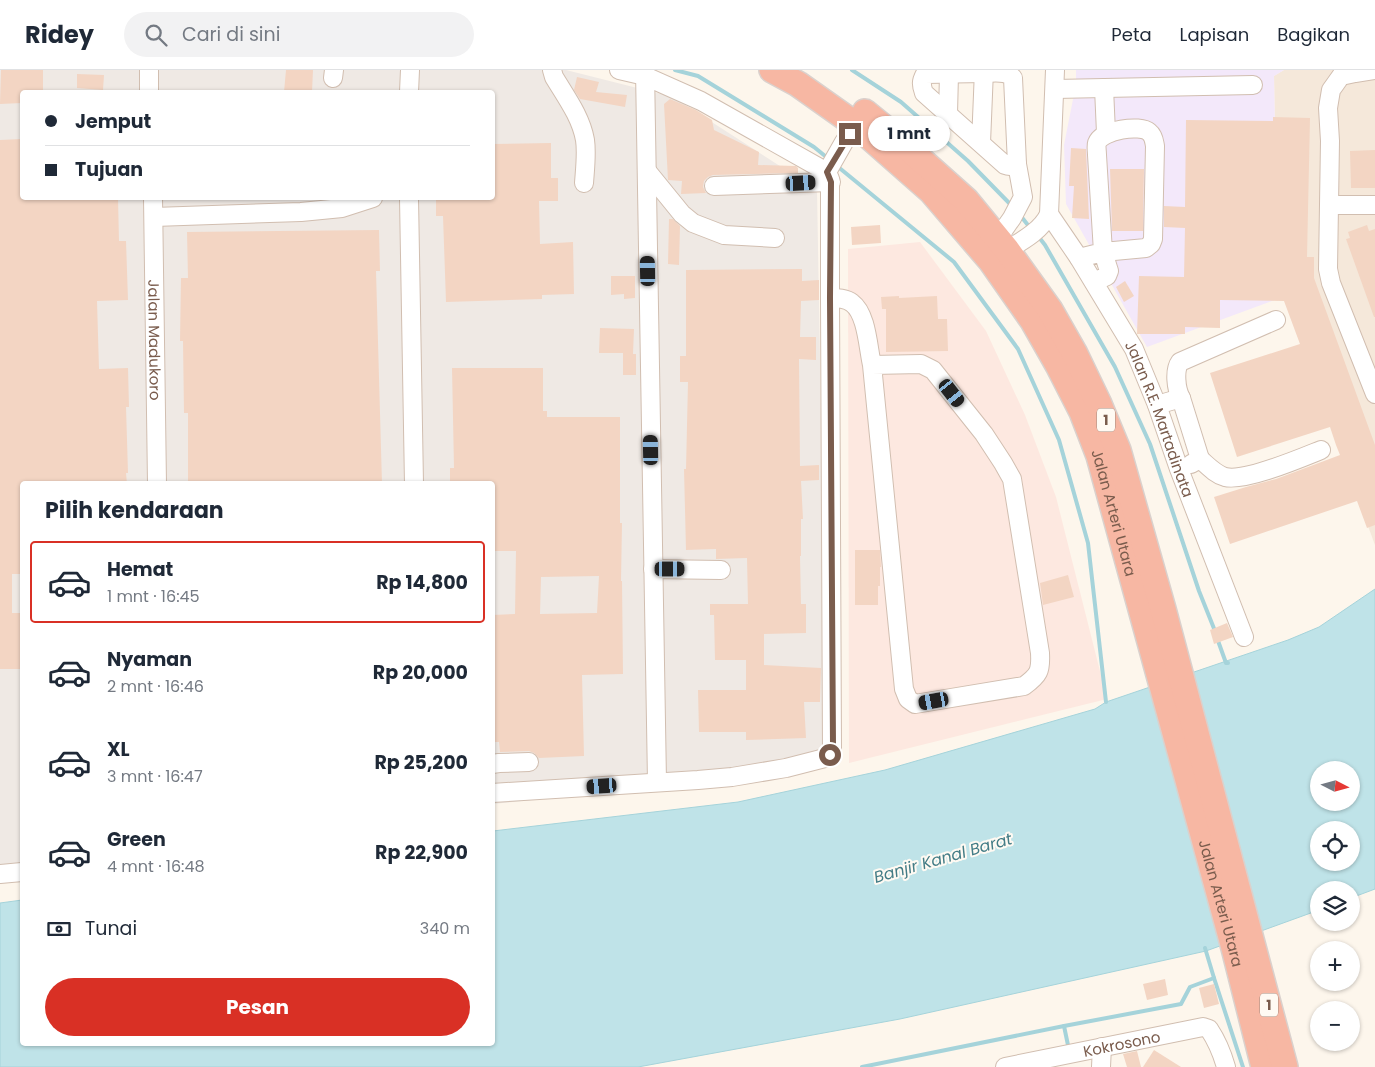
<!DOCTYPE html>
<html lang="id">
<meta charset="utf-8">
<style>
body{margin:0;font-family:Poppins,sans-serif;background:#f2f2f3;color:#1f2937;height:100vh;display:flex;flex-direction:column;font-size:19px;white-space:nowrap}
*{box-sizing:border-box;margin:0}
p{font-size:16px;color:#747a83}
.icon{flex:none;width:28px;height:28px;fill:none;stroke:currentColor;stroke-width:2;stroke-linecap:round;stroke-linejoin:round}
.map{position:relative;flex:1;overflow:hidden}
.details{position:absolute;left:20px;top:411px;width:475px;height:565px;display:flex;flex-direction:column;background:#fff;border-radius:5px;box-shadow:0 1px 4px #0004}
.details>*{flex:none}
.guide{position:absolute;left:20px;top:20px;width:475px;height:110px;border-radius:5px;box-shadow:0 1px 4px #0004;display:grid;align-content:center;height:110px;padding:0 25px;background:#fff}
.needle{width:32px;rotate:96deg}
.tools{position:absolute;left:1310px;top:691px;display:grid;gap:10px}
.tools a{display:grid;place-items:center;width:50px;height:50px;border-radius:50%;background:#fff;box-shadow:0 1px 4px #0004;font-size:25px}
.end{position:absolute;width:22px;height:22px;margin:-11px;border:6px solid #7a5c4d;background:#fff;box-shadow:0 0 0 2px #fff}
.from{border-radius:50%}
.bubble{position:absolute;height:35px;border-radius:18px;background:#fff;box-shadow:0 1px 4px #0004;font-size:16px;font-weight:700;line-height:35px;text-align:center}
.car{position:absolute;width:15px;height:30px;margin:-15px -8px;border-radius:6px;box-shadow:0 0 4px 1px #0007;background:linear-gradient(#222 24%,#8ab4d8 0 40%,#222 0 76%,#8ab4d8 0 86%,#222 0)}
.guide b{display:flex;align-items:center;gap:18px;height:48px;font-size:19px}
.guide b+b{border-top:1px solid #e0e1e3}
.guide i{width:12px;height:12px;background:#1f2937}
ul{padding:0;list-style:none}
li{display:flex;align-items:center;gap:15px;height:82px;margin:0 10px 8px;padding:0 15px;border:2px solid transparent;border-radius:5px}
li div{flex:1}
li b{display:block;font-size:19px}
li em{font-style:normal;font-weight:700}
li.selected{border-color:#d93025}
li>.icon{width:45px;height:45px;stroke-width:1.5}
h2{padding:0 25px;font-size:22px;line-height:60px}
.pay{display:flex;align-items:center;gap:12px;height:55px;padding:0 25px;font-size:19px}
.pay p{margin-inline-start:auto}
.primary-button{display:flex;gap:10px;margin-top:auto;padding:10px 25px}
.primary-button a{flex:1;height:58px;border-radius:30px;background:#d93025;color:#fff;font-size:20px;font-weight:700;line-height:58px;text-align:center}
header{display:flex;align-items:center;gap:30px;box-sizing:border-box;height:70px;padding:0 25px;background:#fff;border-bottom:1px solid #e0e1e3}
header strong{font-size:24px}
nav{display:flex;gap:28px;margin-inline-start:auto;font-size:18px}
.search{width:350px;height:45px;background:#f2f2f3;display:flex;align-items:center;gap:12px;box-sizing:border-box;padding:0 18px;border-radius:28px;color:#747a83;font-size:19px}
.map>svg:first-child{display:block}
.residential{fill:#f5e8da}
.commercial{fill:#fde8e0}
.industrial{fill:#efe9e4;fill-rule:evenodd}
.education{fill:#f3e8fa}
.water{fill:#bfe3e8;stroke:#a5d3da;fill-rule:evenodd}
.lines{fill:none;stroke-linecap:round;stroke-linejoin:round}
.stream{stroke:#a5d3da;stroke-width:4}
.building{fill:#f3d5c3;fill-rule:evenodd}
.minor-casing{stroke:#d1beb0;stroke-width:20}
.highway-casing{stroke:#dad1cd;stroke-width:28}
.minor{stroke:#fff;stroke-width:18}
.highway{stroke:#f7b7a3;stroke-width:25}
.route{stroke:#7a5c4d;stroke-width:6}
.labels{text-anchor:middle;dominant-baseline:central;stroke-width:4;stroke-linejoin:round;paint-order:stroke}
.shield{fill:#fffaf3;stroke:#a28b7f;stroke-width:1}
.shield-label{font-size:14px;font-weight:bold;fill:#7a5c4d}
.street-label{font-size:15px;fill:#7a5c4d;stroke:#fffaf3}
.water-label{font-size:16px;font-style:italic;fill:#437c86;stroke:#fffaf3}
</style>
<header>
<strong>Ridey</strong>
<div class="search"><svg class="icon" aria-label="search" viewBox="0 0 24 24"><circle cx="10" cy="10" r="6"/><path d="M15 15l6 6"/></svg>Cari di sini</div>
<nav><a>Peta</a><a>Lapisan</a><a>Bagikan</a></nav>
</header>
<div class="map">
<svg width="1375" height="997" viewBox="0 0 1375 997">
<rect width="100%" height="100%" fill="#fdf6ec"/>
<polygon class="residential" points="1284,0 1375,0 1375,475 1278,213 1274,6"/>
<polygon class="commercial" points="920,172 986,261 1025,345 1056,427 1107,629 849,693 848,179"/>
<path class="industrial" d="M0 0H566L673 27 817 120 827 690 735 708 493 734 492 414H22V806L0 811ZM22 22H492V128H22Z"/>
<polygon class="education" points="1076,0 1284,0 1274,6 1278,213 1283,227 1147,277 1066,134 1064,75 1076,14"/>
<path class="water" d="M1375 519V819L1351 828V820H1319V840L1206 881 900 949 638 997H0V833L22 830V974H492L493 761 738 732 885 700 1095 639 1106 632 1288 570 1319 557ZM1319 700H1351V732H1319ZM1319 760H1351V792H1319Z"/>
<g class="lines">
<g class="stream">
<polyline points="675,0 698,6 814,77 830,90"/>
<polyline points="852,0 901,32 968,91 1012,136"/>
<polyline points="837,96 954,192 1018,279 1059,370 1088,473 1106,632"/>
<polyline points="1020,145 1031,159"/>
<polyline points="1038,166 1045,175 1115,297 1150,374 1199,521 1215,561"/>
<polyline points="1217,568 1226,593 1228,593"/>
<polyline points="1214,908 1243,997"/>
<polyline points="1064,956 1069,980"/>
<polyline points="862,997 1064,956 1181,934 1190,917 1214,908 1205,878"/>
</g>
</g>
<g class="building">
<polygon points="1,0 43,0 43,22 22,22 22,33 0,34"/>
<polygon points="286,0 313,0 312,22 284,22"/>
<polygon points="77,4 104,5 103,20 77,18"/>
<polygon points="577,7 599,12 596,22 627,25 625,37 580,29 574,20"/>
<polygon points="670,29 696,40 712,50 714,60 759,82 758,95 796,96 798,98 798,103 713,105 708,107 704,111 703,117 706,123 681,124 682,111 668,110 664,34"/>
<polygon points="1273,47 1310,48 1307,187 1314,187 1314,208 1375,375 1375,455 1367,458 1357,431 1230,474 1214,427 1246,417 1276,409 1340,385 1336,375 1330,357 1237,387 1210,303 1300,274 1284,231 1220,230 1220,258 1185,257 1185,264 1137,264 1139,206 1184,207 1185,158 1164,157 1164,136 1185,137 1186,50 1273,51"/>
<polygon points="22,69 22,128 118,128 119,171 126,171 128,230 97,231 99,299 128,298 129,337 126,337 128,403 126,403 127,414 22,414 22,504 12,504 12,543 22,543 22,599 0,599 0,70"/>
<polygon points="551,73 551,108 558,108 558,131 539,131 540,174 573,172 574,224 542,225 542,229 446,232 443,146 436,146 436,128 492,128 492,74"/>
<polygon points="1071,78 1086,79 1089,149 1072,148 1074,116 1069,116"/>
<polygon points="1375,80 1375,118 1351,118 1350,81"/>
<polygon points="1110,99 1144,99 1143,161 1112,161"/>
<polygon points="669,149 673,149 680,156 679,195 668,194"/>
<polygon points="880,155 881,173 852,175 851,157"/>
<polygon points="1367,155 1369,161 1375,159 1375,247 1374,247 1346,169 1350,168 1348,162"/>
<polygon points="379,160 380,201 376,201 382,414 188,414 188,343 184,343 183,271 180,271 181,208 188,208 187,162"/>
<polygon points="802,199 802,211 819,210 819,230 801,231 800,267 816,267 816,290 799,289 800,396 819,395 819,410 801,411 803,449 801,449 801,486 800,486 801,534 806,534 806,563 764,564 764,595 821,598 820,632 804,632 806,668 746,670 746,662 699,662 698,620 746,620 746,590 715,590 714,545 710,545 710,534 748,534 747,488 716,489 716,479 686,480 684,399 686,399 688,312 680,312 680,286 686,286 686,200"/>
<polygon points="611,206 635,206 635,228 624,229 624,224 611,225"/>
<polygon points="1125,211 1134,226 1124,232 1116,217"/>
<polygon points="899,226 899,228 937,226 938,249 947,249 948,281 886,282 886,239 882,239 881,227"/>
<polygon points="600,258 634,259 633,284 636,284 636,305 623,305 623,283 599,283"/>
<path d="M452 298H543V341H547V347H620V453H622L621 511H622L623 604 582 605 584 686 539 688 534 683 529 681 500 682 499 672H492V545L515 544 516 481H492V414H450V398H454ZM599 506 597 543 540 544 541 507Z"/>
<polygon points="855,480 880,480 881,497 880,497 880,516 878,516 878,535 855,535"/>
<polygon points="1068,505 1074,527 1043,535 1040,513"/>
<polygon points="1227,553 1233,567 1214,574 1210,560"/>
<polygon points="1165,909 1168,925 1147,930 1143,914"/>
<polygon points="1214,914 1219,934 1204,938 1199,918"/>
<polygon points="1154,980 1181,997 1143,997"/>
<polygon points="1137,981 1141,997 1127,997 1123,984"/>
</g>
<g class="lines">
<defs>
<g id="minor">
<polyline points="149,0 149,22"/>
<path d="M552 0 554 7C566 27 581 47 585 70 587 83 585 99 584 113"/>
<polyline points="645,0 657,712"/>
<polyline points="1375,0 1355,3 1341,6 1331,20 1328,38 1330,71 1328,199 1331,213 1375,324"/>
<path d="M984 3C994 3 1006 0 1013 8L1017 94C1012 96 1010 97 1005 95L924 23C921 15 921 11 925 4Z"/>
<polyline points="333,8 334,0"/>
<polyline points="1104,18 1106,63"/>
<polyline points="1055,19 1253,15"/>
<polyline points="409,22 410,0"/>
<polyline points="948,44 949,4"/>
<polyline points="981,73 984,0"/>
<polyline points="647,101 682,144 693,153 724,165 775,168"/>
<polyline points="827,102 844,72 856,55"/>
<polyline points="714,116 831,112"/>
<path id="s1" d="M153 128 157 414"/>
<polyline points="409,128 414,414"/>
<polyline points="1330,135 1375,135"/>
<path id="s2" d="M1049 144 1079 188 1134 279 1157 335 1179 399 1244 567"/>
<polyline points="154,147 301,142 342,138 373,128"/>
<polyline points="998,168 1012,148 1023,127 1017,94"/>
<path d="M1007 180C1022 171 1042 160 1049 144L1055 0"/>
<path d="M1079 188 1103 182 1146 178 1151 174 1153 169 1155 76C1154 71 1154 66 1149 62 1140 54 1102 60 1097 73 1096 76 1097 82 1097 85L1103 182 1109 201 1107 206 1094 212"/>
<path d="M830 228C837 228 846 228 852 233 867 244 868 278 872 295L904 619 908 629 915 634 1024 616C1039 605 1041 601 1040 583L1012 409 1003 393 984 364 933 300 921 294 872 295"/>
<polyline points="1181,328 1200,389 1191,394"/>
<path d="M1157 335 1181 328C1176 319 1174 300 1180 292L1276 250"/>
<path d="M1200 389C1208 396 1215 404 1225 407 1245 412 1301 388 1321 380"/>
<polyline points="653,499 721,500"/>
<polyline points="492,694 499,693 529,692"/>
<polyline points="492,723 698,710 732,707 786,698 825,688 830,685 832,680 830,228 830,109 827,102 701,31 645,6 619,0"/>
<polyline points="0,804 22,802"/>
<path id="s3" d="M1005 997 1203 957 1209 959C1217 971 1222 983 1226 997"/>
<polyline points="1101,997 1102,977"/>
</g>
<g id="highway">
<path id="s4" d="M772 0 798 14 856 55 931 121 991 191 1033 251 1058 295 1082 342 1099 386 1234 878 1264 997"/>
<polyline points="865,42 892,64 966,130 1007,180 1050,240 1075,284 1099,334 1118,380 1163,539 1285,997"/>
</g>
</defs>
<use href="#minor" class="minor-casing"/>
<use href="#highway" class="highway-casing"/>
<use href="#minor" class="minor"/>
<use href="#highway" class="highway"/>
</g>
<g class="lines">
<polyline class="route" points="830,685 832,680 833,675 830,228 831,112 827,102 850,64"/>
</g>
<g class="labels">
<g class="shield">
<rect x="1097" y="338.5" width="18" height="23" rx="4"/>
<rect x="1260" y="923.5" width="18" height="23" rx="4"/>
</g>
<g class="shield-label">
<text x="1106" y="350">1</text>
<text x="1269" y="935">1</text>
</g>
<g class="street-label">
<text stroke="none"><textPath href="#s1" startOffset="142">Jalan Madukoro</textPath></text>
<text stroke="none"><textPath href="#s2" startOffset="234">Jalan R.E. Martadinata</textPath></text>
<text stroke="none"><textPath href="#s4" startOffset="575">Jalan Arteri Utara</textPath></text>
<text stroke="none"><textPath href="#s4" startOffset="980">Jalan Arteri Utara</textPath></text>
<text stroke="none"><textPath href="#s3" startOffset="119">Kokrosono</textPath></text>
</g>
<g class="water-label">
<text transform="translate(943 788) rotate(-16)">Banjir Kanal Barat</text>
</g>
</g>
</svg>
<div class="tools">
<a><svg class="needle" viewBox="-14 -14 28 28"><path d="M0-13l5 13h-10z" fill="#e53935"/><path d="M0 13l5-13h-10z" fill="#747a83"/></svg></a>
<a><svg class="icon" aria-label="locate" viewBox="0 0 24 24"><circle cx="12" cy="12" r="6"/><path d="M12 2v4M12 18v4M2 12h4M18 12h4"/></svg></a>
<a><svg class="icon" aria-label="layers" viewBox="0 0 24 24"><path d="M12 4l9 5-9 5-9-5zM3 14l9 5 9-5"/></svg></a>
<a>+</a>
<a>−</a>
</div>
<i class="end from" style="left:830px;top:685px"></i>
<i class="end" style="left:850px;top:64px"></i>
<div class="bubble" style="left:868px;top:46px;width:82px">1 mnt</div>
<i class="car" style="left:801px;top:113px;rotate:87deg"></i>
<i class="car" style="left:648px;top:201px;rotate:359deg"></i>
<i class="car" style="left:952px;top:323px;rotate:142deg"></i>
<i class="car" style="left:651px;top:380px;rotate:359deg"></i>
<i class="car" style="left:670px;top:499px;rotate:90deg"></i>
<i class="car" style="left:934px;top:631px;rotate:260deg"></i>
<i class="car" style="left:602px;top:716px;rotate:266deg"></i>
<div class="guide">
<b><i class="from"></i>Jemput</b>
<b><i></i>Tujuan</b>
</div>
<section class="details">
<h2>Pilih kendaraan</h2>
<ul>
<li class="selected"><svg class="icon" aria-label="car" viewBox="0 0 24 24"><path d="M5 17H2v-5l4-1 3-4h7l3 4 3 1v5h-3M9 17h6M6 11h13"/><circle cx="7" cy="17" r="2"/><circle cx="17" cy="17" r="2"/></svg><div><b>Hemat</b><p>1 mnt · 16:45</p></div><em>Rp 14,800</em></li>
<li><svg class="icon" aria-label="car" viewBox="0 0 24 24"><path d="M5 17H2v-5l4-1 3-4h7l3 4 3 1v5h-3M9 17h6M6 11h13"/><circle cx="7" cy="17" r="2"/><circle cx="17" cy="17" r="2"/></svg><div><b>Nyaman</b><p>2 mnt · 16:46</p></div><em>Rp 20,000</em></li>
<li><svg class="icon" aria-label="car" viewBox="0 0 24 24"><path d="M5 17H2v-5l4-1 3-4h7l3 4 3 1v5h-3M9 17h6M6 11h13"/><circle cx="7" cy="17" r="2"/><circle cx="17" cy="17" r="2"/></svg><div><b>XL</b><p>3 mnt · 16:47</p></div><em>Rp 25,200</em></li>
<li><svg class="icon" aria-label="car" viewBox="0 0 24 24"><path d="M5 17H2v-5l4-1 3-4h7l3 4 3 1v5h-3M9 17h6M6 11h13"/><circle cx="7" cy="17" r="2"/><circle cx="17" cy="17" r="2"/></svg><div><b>Green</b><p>4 mnt · 16:48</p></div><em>Rp 22,900</em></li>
</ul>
<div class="pay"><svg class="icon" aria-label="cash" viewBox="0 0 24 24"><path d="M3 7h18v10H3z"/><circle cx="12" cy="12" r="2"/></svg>Tunai<p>340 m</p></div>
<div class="primary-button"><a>Pesan</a></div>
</section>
</div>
